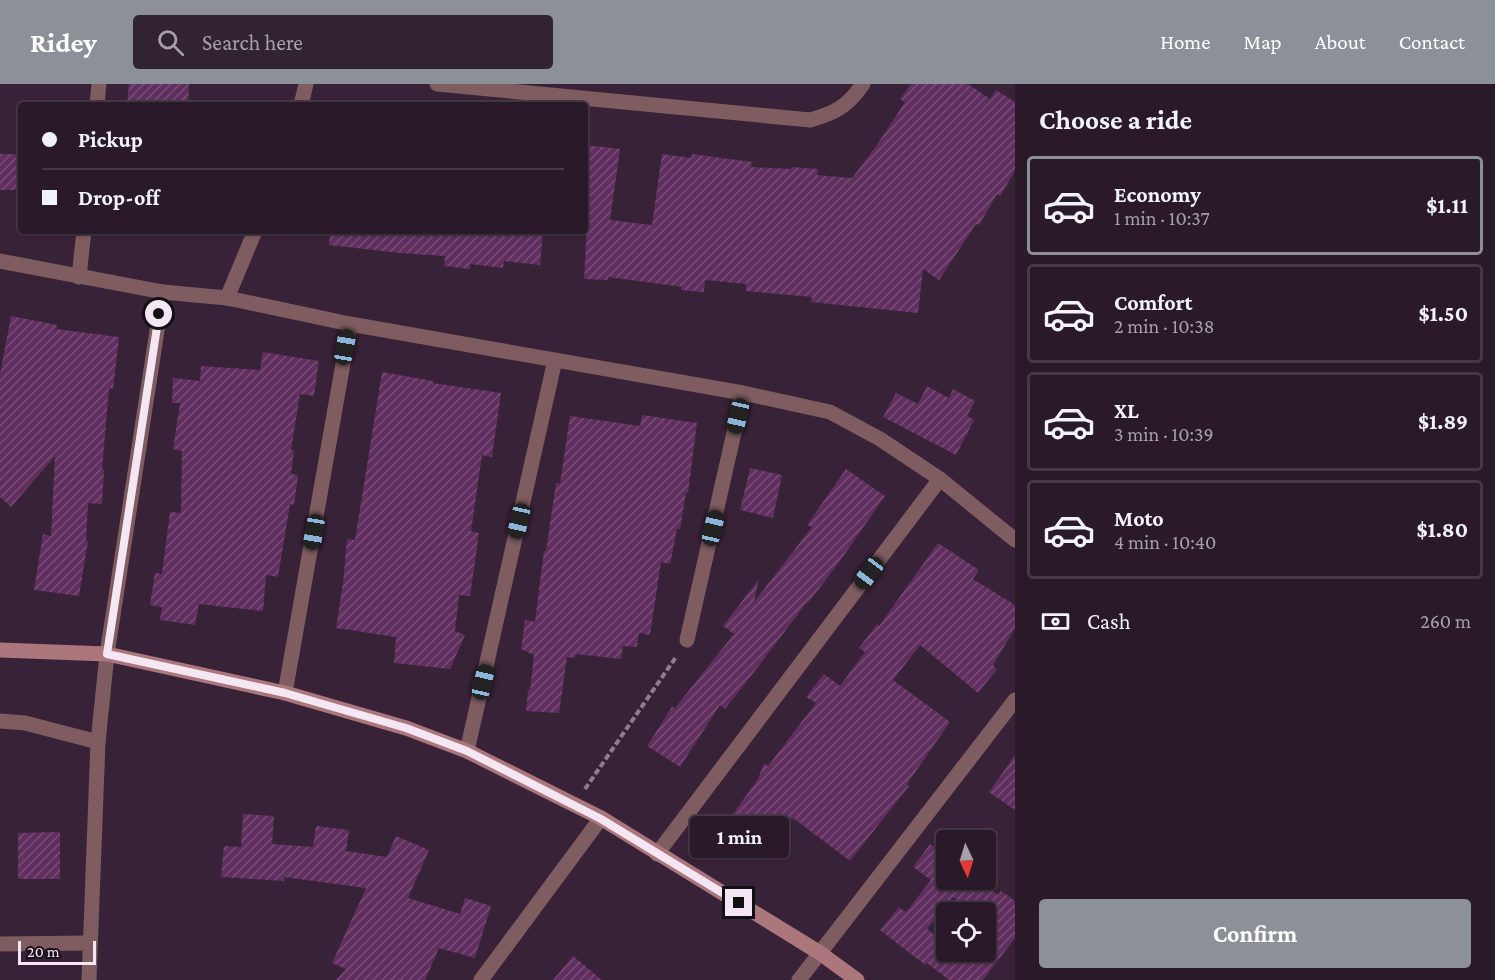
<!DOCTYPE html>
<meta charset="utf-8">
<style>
body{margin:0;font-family:"Crimson Pro",serif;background:#322331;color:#f1f3f6;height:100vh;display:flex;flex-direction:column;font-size:22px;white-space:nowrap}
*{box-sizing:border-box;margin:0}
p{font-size:20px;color:#a5a1a8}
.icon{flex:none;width:33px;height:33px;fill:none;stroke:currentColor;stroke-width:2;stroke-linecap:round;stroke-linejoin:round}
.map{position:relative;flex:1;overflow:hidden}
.panel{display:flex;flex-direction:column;background:#2a1a29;width:480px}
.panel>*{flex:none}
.banner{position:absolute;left:18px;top:18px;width:570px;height:132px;border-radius:6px;box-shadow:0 2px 4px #0004,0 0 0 2px #463846;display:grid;align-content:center;height:132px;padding:0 24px;background:#2a1a29}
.needle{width:39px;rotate:176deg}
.buttons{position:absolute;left:936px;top:746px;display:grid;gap:12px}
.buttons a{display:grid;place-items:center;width:60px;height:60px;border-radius:6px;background:#2a1a29;box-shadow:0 2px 4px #0004,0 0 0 2px #463846;font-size:30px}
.scale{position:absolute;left:18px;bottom:15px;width:78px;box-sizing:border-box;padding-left:6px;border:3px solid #f5e6f4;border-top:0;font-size:16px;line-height:21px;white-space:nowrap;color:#f5e6f4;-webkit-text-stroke:4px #190f19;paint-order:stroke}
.end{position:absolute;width:27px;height:27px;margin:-14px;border:8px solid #f5e6f4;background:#111;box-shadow:0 0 0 3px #111}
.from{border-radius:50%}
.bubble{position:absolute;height:42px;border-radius:6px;background:#2a1a29;box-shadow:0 2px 4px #0004,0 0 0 2px #463846;font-size:20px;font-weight:700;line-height:42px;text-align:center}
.car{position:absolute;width:18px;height:36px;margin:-18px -9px;border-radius:8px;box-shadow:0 0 4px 2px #0007;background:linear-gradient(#222 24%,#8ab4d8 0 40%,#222 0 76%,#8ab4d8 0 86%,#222 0)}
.banner b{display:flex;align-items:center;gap:21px;height:57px;font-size:22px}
.banner b+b{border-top:2px solid #463846}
.banner i{width:15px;height:15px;background:#f1f3f6}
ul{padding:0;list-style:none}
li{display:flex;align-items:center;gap:18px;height:99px;margin:0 12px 9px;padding:0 12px;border:3px solid #463846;border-radius:6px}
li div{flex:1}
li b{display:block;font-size:22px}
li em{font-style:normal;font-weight:700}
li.on{border-color:#8c9099}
li>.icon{width:54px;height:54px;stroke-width:1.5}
h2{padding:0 24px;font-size:27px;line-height:72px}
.pay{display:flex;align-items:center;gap:15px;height:66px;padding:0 24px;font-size:22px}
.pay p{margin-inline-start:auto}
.cta{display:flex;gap:12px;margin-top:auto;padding:12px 24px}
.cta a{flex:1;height:69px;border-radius:6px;background:#8c9099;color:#fff;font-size:24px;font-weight:700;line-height:69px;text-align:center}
header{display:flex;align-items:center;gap:36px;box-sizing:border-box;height:84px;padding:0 30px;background:#8c9099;color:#fff}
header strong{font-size:28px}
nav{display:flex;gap:33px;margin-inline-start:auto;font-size:21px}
.search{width:420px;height:54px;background:#322331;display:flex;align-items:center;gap:15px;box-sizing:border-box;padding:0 21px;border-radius:6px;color:#a5a1a8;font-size:22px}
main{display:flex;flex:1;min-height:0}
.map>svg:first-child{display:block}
.building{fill:url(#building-hatch);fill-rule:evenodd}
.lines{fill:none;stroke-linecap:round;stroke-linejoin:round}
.path{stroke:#8f7c8e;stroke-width:4;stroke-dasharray:6 3;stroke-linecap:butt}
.street{stroke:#7e5c5f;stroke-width:15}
.secondary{stroke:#ac777c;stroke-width:15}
.route{stroke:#f5e6f4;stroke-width:8}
</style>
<header>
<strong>Ridey</strong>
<div class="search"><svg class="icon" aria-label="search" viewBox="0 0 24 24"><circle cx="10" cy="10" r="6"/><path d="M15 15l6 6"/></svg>Search here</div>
<nav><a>Home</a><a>Map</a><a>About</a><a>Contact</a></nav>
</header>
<main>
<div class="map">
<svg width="1015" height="896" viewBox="0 0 1015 896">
<defs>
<pattern id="building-hatch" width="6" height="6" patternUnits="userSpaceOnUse" patternTransform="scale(1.5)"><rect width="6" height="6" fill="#612f5f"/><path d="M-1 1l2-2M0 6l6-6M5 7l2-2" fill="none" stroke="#784d77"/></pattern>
</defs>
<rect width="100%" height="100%" fill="#382237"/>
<g class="building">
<polygon points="129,0 189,0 188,21 127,21"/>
<polygon points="911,0 968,0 990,15 996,6 1015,18 1015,87 1000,112 997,110 979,141 976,140 939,196 923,185 918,229 811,218 812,213 746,207 746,200 705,196 704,208 681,206 682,203 608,193 608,196 584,195 587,141 585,141 585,61 620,65 610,136 652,141 662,70 691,74 692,70 752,78 751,83 791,85 792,83 818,85 817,91 852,94 877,61 905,18 900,15"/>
<rect x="0" y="70" width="21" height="36"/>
<polygon points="330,147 543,147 540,181 504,177 503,184 470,180 470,185 444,182 445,172 400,169 329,161"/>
<polygon points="11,232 57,241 56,245 119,253 113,305 109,304 102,386 104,386 102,420 88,419 86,457 88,457 79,512 34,506 43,450 51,452 55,372 11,423 0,413 0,291"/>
<polygon points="263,268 319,277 314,312 300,310 291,366 294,366 291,390 298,391 294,421 290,420 278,493 266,491 263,527 199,520 195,541 160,536 162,523 150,521 155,489 162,490 170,428 181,429 182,367 173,365 180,319 172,319 173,294 200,297 201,282 260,286"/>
<polygon points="382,288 433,297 433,299 501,309 492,373 482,371 471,447 479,449 470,512 459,511 455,547 465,551 450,585 394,579 396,553 336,544 343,499 347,455 355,456"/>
<polygon points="927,302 949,314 953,305 975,317 967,332 974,336 956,371 883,333 896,309 918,320"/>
<polygon points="642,331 697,339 688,409 686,408 680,445 677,445 670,480 661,478 650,551 639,549 637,563 623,562 621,575 576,570 575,574 567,573 559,629 526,627 528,606 530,606 534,571 521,565 525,536 535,538 544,467 546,467 556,399 560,400 570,332 640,342"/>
<polygon points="750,384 782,391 773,434 740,426"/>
<polygon points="846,385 885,412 840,477 808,519 807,518 751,592 725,625 720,621 680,683 647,662 672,623 675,624 734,550 723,542 759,495 754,518 812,443 807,441"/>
<polygon points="938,459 979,486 973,495 1015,521 1015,544 993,581 997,585 978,609 920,561 893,596 950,638 907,700 909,702 850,777 793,734 792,736 790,734 773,758 733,730 758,695 764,679 768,682 816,619 806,613 824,590 840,602 865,568 859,564 877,540 879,542"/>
<polygon points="1015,671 1015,726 989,708"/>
<polygon points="243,730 274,732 272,760 313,763 316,742 349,746 346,767 387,773 396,752 429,766 408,814 460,830 465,814 491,822 475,874 439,864 425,896 336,896 346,885 332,879 366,804 284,793 284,797 221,793 224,762 241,763"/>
<polygon points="60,748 60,795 18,795 18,749"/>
<path d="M930 760 946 772V795H977L998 811 1001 807 1015 817V854L983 896H949L927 879 925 881 880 846 899 823 906 828 931 796 913 783ZM953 813 973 828H986V867H946V860L927 845Z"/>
<polygon points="573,872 602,896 553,896"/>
</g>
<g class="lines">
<polyline class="path" points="585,705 676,573"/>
<g class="street">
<path d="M437 0 810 36C835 29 847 23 863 0"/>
<polyline points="97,21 99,0"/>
<polyline points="301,21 306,0"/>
<polyline points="0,177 163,208 227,214 350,240 743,309 830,328 880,355 940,395 1015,456"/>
<polyline points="79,193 84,147"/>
<polyline points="227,214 255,147"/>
<polyline points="687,556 743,309"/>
<polyline points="285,609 350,240"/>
<polyline points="0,637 25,639 98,658"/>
<polyline points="467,667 555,276"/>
<polyline points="657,770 940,395"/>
<polyline points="0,860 90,859"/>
<polyline points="89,896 98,658 107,570 163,208"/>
<polyline points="481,896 601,734"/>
<polyline points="799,896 1015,616"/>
</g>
<polyline class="secondary" points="0,566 107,570 285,609 406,644 467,667 601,734 820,869 857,896"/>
</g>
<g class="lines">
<polyline class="route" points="159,230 107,570 285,609 406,644 467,667 601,735 739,819"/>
</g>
</svg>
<div class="buttons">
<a><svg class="needle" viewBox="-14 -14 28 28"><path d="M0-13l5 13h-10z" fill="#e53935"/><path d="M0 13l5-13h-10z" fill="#a5a1a8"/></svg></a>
<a><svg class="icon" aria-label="locate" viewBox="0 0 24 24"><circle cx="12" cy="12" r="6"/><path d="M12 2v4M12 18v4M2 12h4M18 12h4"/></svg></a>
</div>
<div class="scale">20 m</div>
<i class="end from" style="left:159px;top:230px"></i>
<i class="end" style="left:739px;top:819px"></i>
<div class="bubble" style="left:690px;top:732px;width:99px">1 min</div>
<i class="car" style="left:345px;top:263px;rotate:10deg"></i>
<i class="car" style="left:738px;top:332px;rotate:193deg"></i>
<i class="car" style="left:519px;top:437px;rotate:193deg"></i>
<i class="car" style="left:713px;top:444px;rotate:13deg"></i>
<i class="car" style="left:314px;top:448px;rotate:190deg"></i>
<i class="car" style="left:869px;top:489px;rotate:217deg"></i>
<i class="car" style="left:483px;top:598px;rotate:13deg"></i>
<div class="banner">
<b><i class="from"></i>Pickup</b>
<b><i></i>Drop-off</b>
</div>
</div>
<section class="panel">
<h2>Choose a ride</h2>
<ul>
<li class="on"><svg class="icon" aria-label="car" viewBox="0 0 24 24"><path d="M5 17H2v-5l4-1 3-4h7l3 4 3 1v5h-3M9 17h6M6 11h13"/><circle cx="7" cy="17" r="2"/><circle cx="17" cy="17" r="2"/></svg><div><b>Economy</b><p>1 min · 10:37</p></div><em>$1.11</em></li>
<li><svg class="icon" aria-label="car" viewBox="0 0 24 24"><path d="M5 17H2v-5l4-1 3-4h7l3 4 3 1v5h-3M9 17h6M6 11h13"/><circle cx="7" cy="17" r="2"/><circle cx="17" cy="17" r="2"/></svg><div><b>Comfort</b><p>2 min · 10:38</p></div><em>$1.50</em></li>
<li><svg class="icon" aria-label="car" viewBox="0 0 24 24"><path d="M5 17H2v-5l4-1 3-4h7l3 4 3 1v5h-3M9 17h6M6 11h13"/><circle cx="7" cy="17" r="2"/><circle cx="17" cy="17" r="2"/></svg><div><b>XL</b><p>3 min · 10:39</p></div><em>$1.89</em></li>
<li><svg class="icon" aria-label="car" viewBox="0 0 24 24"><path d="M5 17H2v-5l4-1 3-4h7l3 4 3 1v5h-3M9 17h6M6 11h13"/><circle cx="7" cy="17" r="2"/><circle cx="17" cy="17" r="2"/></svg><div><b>Moto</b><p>4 min · 10:40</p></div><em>$1.80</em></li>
</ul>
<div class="pay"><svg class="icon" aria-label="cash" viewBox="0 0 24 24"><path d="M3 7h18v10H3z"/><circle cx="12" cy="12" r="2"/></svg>Cash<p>260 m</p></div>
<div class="cta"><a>Confirm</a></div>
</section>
</main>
